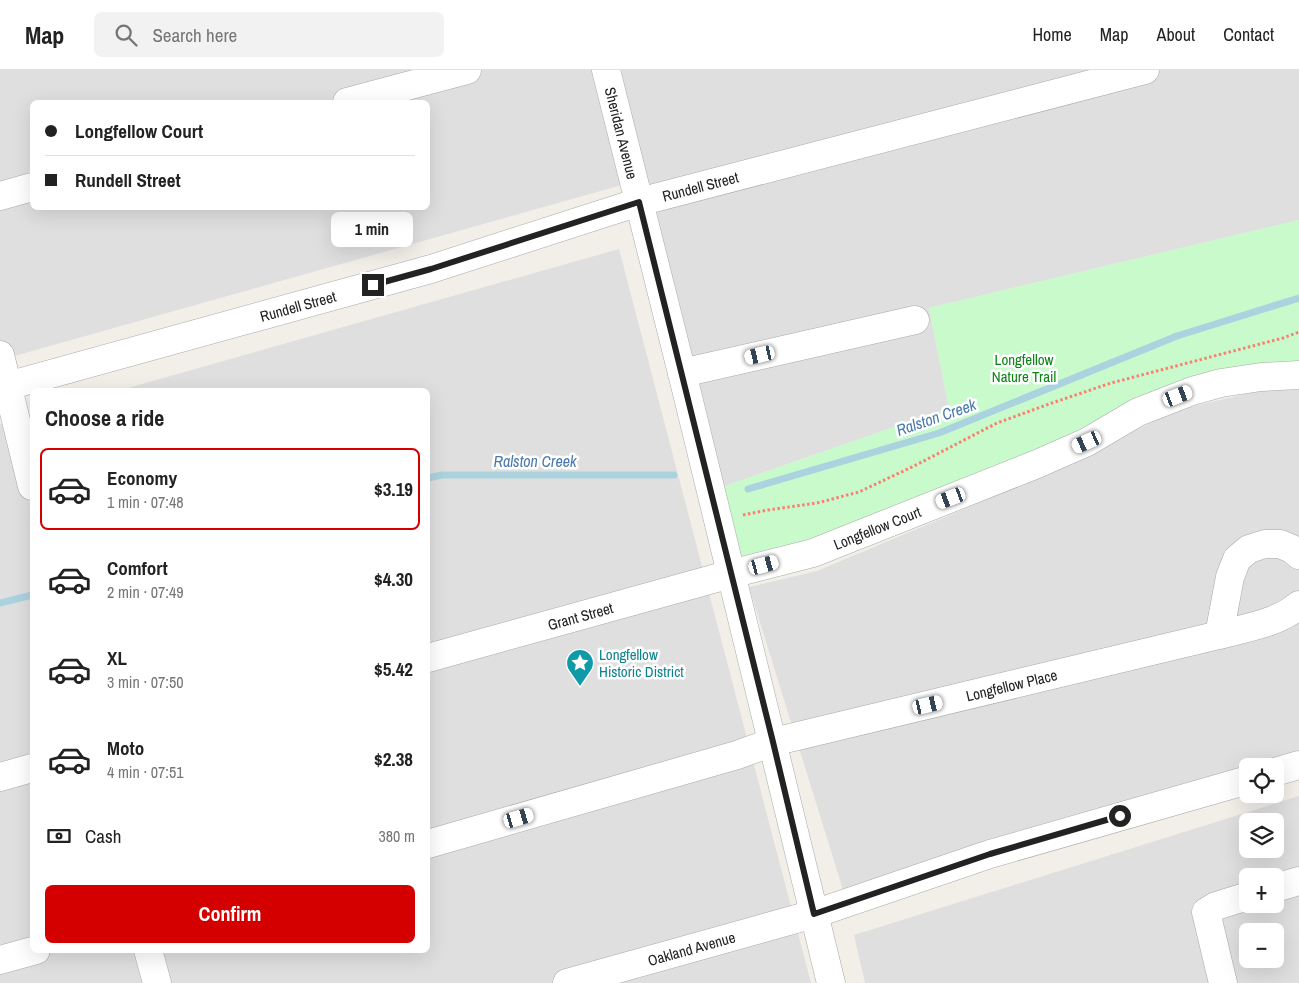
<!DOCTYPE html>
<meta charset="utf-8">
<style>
body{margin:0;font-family:"Archivo Narrow",sans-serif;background:#f2f2f2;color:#222;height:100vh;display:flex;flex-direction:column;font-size:19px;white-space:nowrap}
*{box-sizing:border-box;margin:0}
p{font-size:16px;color:#767676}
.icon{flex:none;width:28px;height:28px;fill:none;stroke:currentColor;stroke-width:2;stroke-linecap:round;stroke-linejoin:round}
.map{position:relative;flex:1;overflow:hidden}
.sheet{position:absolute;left:30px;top:318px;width:400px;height:565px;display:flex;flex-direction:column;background:#fff;border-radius:8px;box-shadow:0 5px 20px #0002}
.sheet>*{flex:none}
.top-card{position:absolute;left:30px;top:30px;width:400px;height:110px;border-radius:8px;box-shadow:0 5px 20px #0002;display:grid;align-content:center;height:110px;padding:0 15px;background:#fff}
.buttons{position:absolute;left:1239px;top:688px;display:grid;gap:10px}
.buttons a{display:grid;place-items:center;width:45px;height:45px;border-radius:8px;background:#fff;box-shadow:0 5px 20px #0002;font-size:25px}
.end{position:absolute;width:22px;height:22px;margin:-11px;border:6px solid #222;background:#fff;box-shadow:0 0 0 2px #fff}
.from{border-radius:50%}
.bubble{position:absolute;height:35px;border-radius:8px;background:#fff;box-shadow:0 5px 20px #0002;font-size:16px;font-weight:700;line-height:35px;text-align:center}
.car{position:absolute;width:15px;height:30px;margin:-15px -8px;border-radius:6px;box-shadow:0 0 4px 1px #0007;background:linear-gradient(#fff 24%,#345 0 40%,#fff 0 76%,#345 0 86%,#fff 0)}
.top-card b{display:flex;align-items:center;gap:18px;height:48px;font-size:19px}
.top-card b+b{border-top:1px solid #e0e0e0}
.top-card i{width:12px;height:12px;background:#222}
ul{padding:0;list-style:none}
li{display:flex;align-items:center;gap:15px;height:82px;margin:0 10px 8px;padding:0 5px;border:2px solid transparent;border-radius:8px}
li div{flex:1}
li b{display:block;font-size:19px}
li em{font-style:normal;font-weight:700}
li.on{border-color:#d40000}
li>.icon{width:45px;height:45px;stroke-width:1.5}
h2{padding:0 15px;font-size:22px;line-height:60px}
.pay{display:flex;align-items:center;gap:12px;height:55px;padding:0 15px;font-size:19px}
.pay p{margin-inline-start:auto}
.action{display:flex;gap:10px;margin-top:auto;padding:10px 15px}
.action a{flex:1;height:58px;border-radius:8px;background:#d40000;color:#fff;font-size:20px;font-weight:700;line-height:58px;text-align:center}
header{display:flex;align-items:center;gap:30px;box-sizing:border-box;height:70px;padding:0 25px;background:#fff;border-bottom:1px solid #e0e0e0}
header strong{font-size:24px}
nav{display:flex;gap:28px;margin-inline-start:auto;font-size:18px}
.search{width:350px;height:45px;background:#f2f2f2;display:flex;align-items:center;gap:12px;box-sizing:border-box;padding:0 18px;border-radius:8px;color:#767676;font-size:19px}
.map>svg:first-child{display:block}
.residential{fill:#e0dfdf;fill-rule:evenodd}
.park{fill:#c8facc}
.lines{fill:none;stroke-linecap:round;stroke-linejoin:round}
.stream{stroke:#aad3df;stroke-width:7}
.minor-casing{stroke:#a9a9a9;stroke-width:29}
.path{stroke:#fa8072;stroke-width:3;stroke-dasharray:2.5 2.5;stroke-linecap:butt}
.minor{stroke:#fff;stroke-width:28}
.route{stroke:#222;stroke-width:6}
.labels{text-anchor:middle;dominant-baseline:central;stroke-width:5;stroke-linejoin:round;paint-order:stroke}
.street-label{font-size:15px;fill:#222;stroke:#fff}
.park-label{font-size:15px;fill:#0c8416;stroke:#fff}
.culture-label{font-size:15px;fill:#0d838f;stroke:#fff;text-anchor:start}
.water-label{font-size:16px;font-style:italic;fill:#4a7aab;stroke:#fff}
</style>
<header>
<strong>Map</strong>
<div class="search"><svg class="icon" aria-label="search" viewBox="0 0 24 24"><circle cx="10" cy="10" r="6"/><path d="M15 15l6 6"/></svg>Search here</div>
<nav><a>Home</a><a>Map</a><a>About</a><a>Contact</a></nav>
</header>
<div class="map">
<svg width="1299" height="913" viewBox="0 0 1299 913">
<rect width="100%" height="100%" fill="#f2efe9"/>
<g class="residential">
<path d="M0 0H1299V150L929 238 949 338 722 417 647 108 0 290ZM32 32H428V138H32Z"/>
<polygon points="619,179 811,913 0,913 0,354 32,345 32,880 428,880 428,320 121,320"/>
<polygon points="1263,320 1299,320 1299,684 1260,696 1248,696 1247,700 844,823 749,517 817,501 1033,410 1177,340"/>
<path d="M1299 726V913H865L854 865ZM1248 751H1275V779H1248ZM1248 806H1275V834H1248ZM1248 861H1275V889H1248Z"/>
</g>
<polygon class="park" points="1299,150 1299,295 1130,333 1033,383 802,472 740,487 722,417 949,338 929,238"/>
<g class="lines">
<g class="stream">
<polyline points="428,408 442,405 674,405"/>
<polyline points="748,419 939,363 1177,266 1299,228"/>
<polyline points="0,533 32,525"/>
</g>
<defs>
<g id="minor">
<path id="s1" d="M606 0 686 319 831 913"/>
<polyline points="347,32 467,0"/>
<polyline points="0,126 32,117"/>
<polyline points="0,285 32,416"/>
<polyline points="682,303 915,250"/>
<path id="s2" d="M0 318 431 199 639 132 1145 0"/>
<polyline points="1219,565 1230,507 1237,489 1249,479 1265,474 1280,474 1292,479 1299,485"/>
<path id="s3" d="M428 588 731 504 813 483 1037 394 1087 372 1138 342 1192 321 1221 313 1261 307 1299 305"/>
<polyline points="1275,702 1299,695"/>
<polyline points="0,707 32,698"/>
<path id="s4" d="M428 774 737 685 773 672 1219 565C1246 558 1278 553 1299 535"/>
<polyline points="1275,818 1299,811"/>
<polyline points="148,880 157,913"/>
<polyline points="0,890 36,880"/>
<path id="s5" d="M567 913 814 844 990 784 1248 710"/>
<polyline points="1223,913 1206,842 1216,836 1248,826"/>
</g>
</defs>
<use href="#minor" class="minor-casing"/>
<polyline class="path" points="743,445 768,440 817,433 859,422 914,396 997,353 1052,333 1111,313 1283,268 1299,262"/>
<use href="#minor" class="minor"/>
</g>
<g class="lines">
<polyline class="route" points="373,215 431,199 639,132 773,672 814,844 990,784 1120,746"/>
</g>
<defs>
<symbol id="sight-pin" viewBox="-11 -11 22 30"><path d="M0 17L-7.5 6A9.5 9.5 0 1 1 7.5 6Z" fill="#0f9aa8" stroke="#fff"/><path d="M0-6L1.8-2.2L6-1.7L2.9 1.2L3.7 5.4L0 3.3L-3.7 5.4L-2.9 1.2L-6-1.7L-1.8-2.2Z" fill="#fff"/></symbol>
</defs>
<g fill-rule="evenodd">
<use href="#sight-pin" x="564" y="577" width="32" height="43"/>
</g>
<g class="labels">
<g class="street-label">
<text stroke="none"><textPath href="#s1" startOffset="65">Sheridan Avenue</textPath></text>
<text stroke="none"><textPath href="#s2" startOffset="729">Rundell Street</textPath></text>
<text stroke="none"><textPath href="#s2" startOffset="309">Rundell Street</textPath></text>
<text stroke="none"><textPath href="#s3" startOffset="468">Longfellow Court</textPath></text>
<text stroke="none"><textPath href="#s3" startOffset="158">Grant Street</textPath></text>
<text stroke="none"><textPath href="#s4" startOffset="605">Longfellow Place</textPath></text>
<text stroke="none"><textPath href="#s5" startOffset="129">Oakland Avenue</textPath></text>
</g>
<g class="park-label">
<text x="1024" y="289">Longfellow<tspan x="1024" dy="17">Nature Trail</tspan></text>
</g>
<g class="culture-label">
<text x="599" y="584">Longfellow<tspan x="599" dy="17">Historic District</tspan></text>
</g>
<g class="water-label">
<text transform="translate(936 347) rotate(-19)">Ralston Creek</text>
<text x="535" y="391">Ralston Creek</text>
</g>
</g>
</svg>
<div class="buttons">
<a><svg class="icon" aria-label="locate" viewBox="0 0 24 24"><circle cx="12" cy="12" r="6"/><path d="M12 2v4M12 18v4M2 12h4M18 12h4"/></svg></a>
<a><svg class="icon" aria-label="layers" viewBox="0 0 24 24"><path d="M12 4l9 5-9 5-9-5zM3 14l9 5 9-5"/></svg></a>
<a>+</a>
<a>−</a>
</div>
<i class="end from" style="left:1120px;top:746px"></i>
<i class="end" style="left:373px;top:215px"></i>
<div class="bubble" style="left:331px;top:142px;width:82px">1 min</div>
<i class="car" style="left:760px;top:285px;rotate:257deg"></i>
<i class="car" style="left:1178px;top:326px;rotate:69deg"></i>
<i class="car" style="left:1087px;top:372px;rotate:246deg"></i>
<i class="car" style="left:951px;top:428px;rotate:249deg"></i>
<i class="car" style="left:764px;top:495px;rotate:75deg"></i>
<i class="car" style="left:928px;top:635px;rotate:77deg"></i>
<i class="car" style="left:519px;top:748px;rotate:74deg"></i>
<div class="top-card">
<b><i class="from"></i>Longfellow Court</b>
<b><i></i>Rundell Street</b>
</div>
<section class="sheet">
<h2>Choose a ride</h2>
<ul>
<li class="on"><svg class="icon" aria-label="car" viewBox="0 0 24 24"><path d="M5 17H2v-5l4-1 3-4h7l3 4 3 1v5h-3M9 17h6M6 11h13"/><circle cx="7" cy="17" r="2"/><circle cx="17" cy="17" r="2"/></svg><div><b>Economy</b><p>1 min · 07:48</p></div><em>$3.19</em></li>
<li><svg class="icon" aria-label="car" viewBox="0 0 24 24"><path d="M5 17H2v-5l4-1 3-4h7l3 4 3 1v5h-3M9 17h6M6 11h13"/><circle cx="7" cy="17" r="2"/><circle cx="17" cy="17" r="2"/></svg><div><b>Comfort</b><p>2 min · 07:49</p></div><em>$4.30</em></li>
<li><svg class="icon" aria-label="car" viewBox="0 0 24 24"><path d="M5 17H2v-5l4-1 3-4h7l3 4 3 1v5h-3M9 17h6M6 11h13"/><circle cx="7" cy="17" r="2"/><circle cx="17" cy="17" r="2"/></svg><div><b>XL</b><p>3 min · 07:50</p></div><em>$5.42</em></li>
<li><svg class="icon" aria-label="car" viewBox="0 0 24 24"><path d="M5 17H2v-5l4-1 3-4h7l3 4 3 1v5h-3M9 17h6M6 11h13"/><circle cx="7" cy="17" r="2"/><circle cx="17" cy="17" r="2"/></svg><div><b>Moto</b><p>4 min · 07:51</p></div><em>$2.38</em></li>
</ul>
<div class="pay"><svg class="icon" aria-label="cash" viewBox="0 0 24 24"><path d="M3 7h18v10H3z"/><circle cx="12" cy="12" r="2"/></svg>Cash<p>380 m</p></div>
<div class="action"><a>Confirm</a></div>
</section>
</div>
